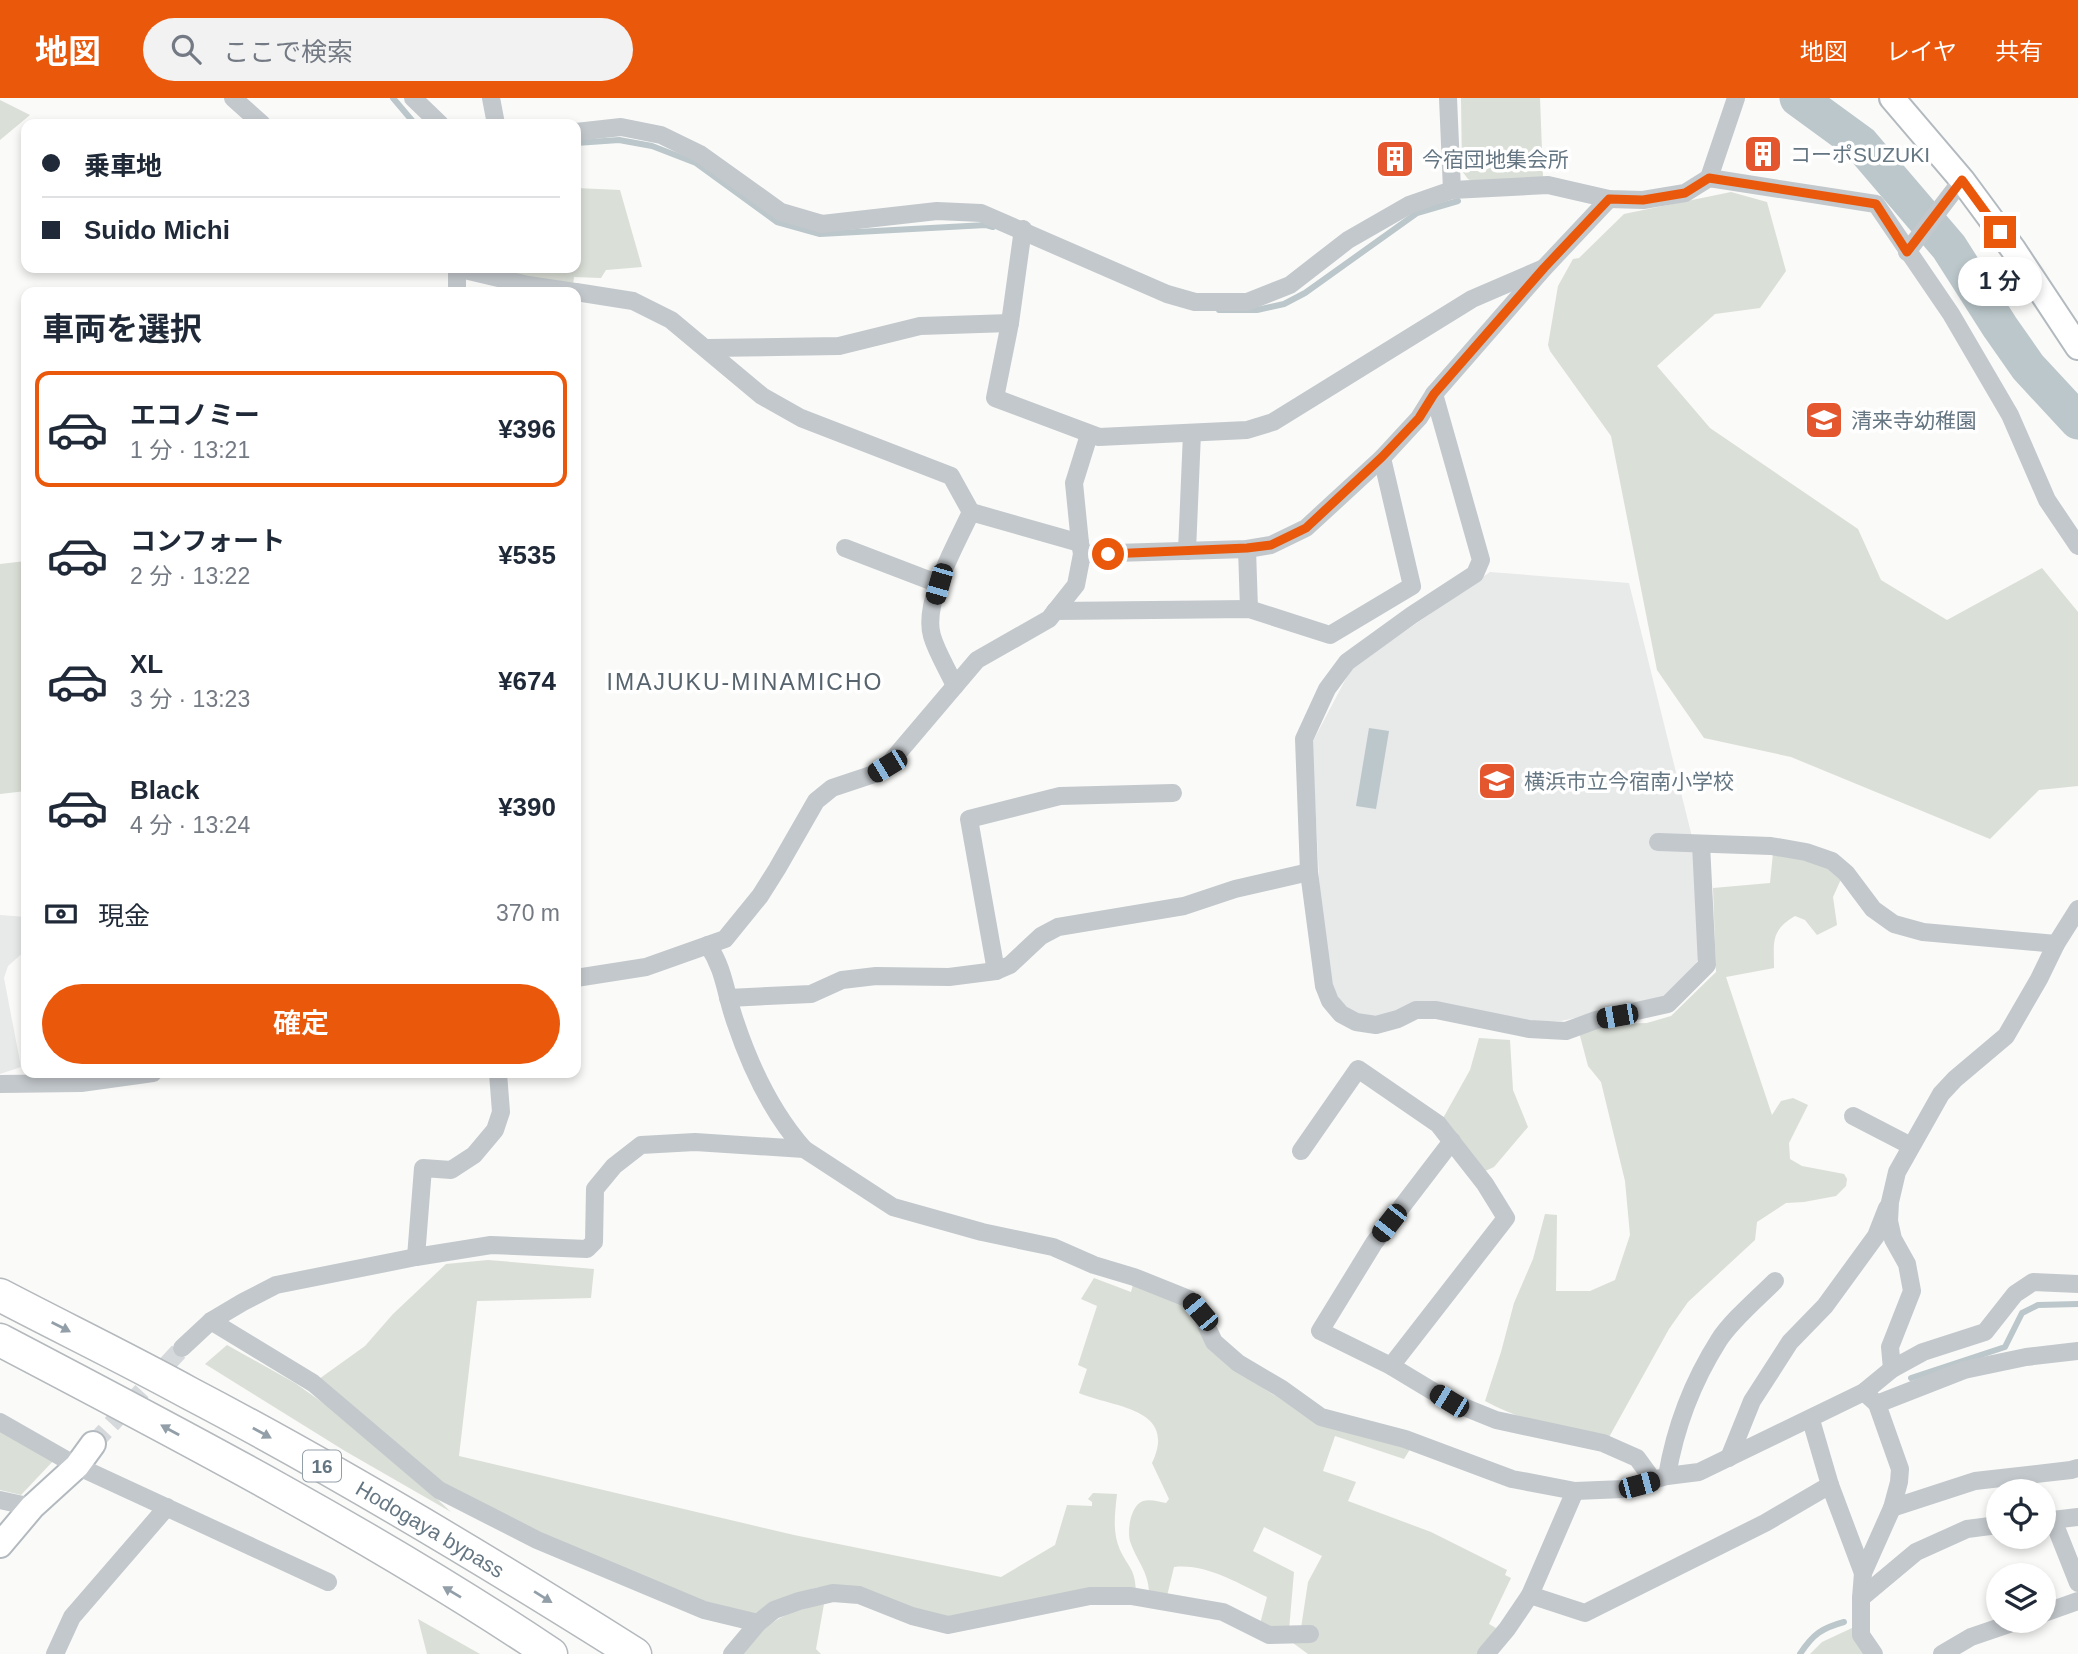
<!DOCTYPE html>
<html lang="ja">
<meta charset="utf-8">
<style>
body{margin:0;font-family:Helvetica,"Noto Sans JP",sans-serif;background:#f2f2f3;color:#1f2937;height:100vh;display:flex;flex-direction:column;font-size:26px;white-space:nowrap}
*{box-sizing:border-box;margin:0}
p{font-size:23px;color:#747a83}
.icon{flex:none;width:38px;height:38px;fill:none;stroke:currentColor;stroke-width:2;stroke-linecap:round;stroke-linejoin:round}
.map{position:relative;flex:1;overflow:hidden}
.side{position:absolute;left:21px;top:189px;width:560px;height:791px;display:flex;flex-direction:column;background:#fff;border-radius:14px;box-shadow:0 4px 10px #0003}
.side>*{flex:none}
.top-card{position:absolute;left:21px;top:21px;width:560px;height:154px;border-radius:14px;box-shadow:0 4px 10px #0003;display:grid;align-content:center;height:154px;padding:0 21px;background:#fff}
.tools{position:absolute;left:1986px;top:1381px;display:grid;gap:14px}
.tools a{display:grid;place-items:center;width:70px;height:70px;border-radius:50%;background:#fff;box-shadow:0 4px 10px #0003;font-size:35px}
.end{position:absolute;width:32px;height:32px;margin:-16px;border:9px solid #ea580c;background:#fff;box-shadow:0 0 0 4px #fff}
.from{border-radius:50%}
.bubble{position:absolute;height:49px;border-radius:24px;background:#fff;box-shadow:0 4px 10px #0003;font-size:23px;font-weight:600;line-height:49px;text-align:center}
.car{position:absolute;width:21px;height:42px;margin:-21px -10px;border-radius:9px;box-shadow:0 0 5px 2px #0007;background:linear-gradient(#222 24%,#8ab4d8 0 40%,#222 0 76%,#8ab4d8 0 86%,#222 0)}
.top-card b{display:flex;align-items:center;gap:24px;height:66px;font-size:26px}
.top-card b+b{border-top:2px solid #e0e1e3}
.top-card i{width:18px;height:18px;background:#1f2937}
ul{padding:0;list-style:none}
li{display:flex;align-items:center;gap:21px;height:116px;margin:0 14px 10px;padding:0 7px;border:4px solid transparent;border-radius:14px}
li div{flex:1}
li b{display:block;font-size:26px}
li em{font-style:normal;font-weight:600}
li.active{border-color:#ea580c}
li>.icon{width:63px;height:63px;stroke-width:1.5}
h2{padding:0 21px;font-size:32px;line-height:84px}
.pay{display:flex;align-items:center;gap:18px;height:77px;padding:0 21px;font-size:26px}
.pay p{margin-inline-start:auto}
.primary-button{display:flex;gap:14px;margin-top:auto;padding:14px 21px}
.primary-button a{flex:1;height:80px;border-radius:42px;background:#ea580c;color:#fff;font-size:28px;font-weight:600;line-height:80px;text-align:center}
header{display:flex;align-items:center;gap:42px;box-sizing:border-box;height:98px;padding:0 35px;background:#ea580c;color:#fff}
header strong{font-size:33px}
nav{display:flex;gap:38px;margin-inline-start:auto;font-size:24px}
.search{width:490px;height:63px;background:#f2f2f3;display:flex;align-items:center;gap:18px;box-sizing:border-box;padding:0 24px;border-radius:38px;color:#747a83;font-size:26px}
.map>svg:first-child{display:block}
.built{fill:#e8e9e9}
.green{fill:#dadfd7}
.water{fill:#bbc7cb}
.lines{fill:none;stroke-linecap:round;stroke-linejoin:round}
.stream{stroke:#bbc7cb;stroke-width:6}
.river{stroke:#bbc7cb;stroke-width:37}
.street-tunnel{stroke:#d5d9db;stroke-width:18;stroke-dasharray:18 9;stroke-linecap:butt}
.secondary-casing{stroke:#b3babf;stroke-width:28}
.highway-casing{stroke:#b4b9bd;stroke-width:35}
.street{stroke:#c3c8cc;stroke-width:18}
.secondary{stroke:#fff;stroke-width:24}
.highway{stroke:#fff;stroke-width:32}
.oneway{fill:#939fa8}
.route{stroke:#ea580c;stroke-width:9}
.labels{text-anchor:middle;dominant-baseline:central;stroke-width:7;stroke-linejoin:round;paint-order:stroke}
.shield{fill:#fff;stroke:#939fa8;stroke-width:2}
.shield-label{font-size:19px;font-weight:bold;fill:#657683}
.poi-label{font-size:21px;fill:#657683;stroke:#fff;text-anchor:start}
.street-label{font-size:21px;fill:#657683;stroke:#fff}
.neighbourhood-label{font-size:23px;letter-spacing:2px;fill:#57646e;stroke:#fff}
</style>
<header>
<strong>地図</strong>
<div class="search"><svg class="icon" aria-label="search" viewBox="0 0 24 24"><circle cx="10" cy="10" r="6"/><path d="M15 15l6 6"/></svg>ここで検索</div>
<nav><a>地図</a><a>レイヤ</a><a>共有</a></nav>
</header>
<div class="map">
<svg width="2078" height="1556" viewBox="0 0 2078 1556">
<rect width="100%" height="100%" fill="#fafaf8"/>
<g class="built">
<polygon points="1490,474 1629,485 1696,755 1701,855 1692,875 1661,901 1561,923 1521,923 1428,905 1385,920 1359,917 1346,910 1331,888 1320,798 1312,645 1351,571"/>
<polygon points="0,817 26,819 26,852 8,868 4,880 21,969 0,976"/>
</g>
<g class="green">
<polygon points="1461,0 1540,0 1543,79 1474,84 1468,81 1462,73"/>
<polygon points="0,2 30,17 0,42"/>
<polygon points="576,90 620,92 642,169 606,172 601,180 574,179 573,187 482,170 576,170"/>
<polygon points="1731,94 1767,104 1786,173 1760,210 1715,216 1657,268 1710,330 1858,431 1881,482 1947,522 2042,470 2078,514 2078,688 2039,692 1990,741 1791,659 1704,640 1657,572 1611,338 1550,253 1548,247 1558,188 1573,161 1579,160 1624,116"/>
<polygon points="26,463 26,693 0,696 0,466"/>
<path d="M1773 755 1828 768 1842 779 1833 799 1837 827 1817 837 1805 822 1795 818C1770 833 1774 844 1774 870L1726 879 1772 1017 1781 1003 1793 1000 1808 1007 1789 1045 1790 1061 1802 1068 1844 1076 1847 1081 1846 1088 1836 1098 1804 1104 1786 1105 1757 1124 1755 1142 1688 1204 1669 1231 1608 1341C1564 1332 1524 1324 1485 1303L1501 1254 1514 1205 1533 1161 1545 1116 1557 1117 1556 1193H1590L1615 1182 1630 1137 1625 1083 1601 984 1588 968 1579 934 1610 926 1647 925 1671 918 1716 874 1713 790 1770 785Z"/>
<polygon points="1479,940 1510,942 1513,992 1528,1029 1494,1069 1483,1074 1442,1022 1470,972"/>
<path d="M488 1162 594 1171 591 1200 477 1203 459 1358 794 1437 1001 1479 1055 1447 1067 1407 1092 1408V1404L1088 1401 1093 1395 1117 1396C1115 1415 1112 1434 1120 1452 1129 1471 1135 1470 1136 1494L961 1518H942L833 1487 815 1490 799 1496 755 1517 735 1516 534 1432 442 1387 319 1281 365 1248 393 1216 446 1166Z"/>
<path d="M1094 1180 1131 1194 1134 1183 1181 1203 1241 1276 1274 1297 1412 1348 1404 1361 1335 1338 1323 1373 1356 1384 1348 1403 1431 1434 1507 1472 1505 1477 1511 1480 1489 1526 1496 1530 1479 1556H1308L1293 1545 1301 1530 1308 1484 1322 1458 1264 1429 1253 1453 1294 1474 1289 1532 1260 1526 1267 1499C1239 1486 1206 1465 1174 1469L1167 1498 1149 1495C1149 1474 1136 1462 1130 1443 1127 1431 1131 1407 1143 1403 1151 1401 1159 1404 1166 1405L1169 1401 1152 1365C1178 1310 1115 1310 1079 1295L1087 1271 1078 1267 1097 1208 1081 1201Z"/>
<polygon points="227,1247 295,1285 371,1339 451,1414 345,1353 205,1266"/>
<polygon points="0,1331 54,1362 21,1397 0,1392"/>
<path d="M824 1506 816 1551 821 1556H738C771 1524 778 1515 824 1506Z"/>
<polygon points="418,1521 480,1556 427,1556"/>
<polygon points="1852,1530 1869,1556 1810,1556 1822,1544"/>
</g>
<polygon class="water" points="1369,630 1389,633 1376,711 1356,708"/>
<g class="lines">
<g class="stream">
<polyline points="393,0 415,26"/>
<polyline points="576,45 619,42 652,48 696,65 777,124 820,136 986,127 993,129"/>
<polyline points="1219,212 1257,212 1284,206 1305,195 1417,115 1458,103"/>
<polyline points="1911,1280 2005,1249 2022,1215 2038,1207 2078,1206"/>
<path d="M1800 1556C1813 1536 1822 1530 1844 1524"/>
</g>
<polyline class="river" points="1798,0 1861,46 1949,149 2000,229 2028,269 2078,323"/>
<polyline class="street-tunnel" points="93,1346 182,1250"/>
<defs>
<g id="secondary">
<polyline points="1892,0 1962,82 2013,151 2078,249"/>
<polyline points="0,1447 32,1409 77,1368 93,1346"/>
</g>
<g id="highway">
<path id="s1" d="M0 1197C63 1230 127 1261 189 1295 342 1375 489 1464 635 1556"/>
<path d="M0 1242C187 1340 376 1439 551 1556"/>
</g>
</defs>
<use href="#secondary" class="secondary-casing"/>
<use href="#highway" class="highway-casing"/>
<g class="street">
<polyline points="233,0 262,26"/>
<polyline points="413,0 440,26"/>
<polyline points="491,0 496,26"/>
<polyline points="1448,0 1452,92"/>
<polyline points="576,34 621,29 661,37 700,56 781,114 822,126 937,113 981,115 1167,196 1195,204 1247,204 1290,187 1348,142 1409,107 1452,92 1548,87 1609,101 1643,102 1685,95 1709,80 1876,106 1951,216 2010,317 2047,402 2078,448"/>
<polyline points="1709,80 1736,0"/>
<polyline points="1023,131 1010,225 995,300 1099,339 1247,332 1273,324 1472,201 1544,170"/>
<polyline points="1907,154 1962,82"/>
<polyline points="456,170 528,187 575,194"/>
<polyline points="457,170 457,194"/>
<polyline points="576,194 633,203 671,222 762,298 801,320 951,378 971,414 1080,445 1082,456 1076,487 1049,521 977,562 887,668 874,676 832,690 816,703 777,771 760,798 725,841 646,869 576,880"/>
<polyline points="708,250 839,248 920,228 1010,225"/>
<polyline points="1434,296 1481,462 1475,476 1412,517 1347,564 1327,591 1304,641 1309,774 1324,888 1330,903 1341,916 1356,924 1376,927 1398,921 1416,912 1436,912 1529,931 1566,933 1596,922 1668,906 1707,867 1701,746"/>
<polyline points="1080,445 1074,385 1089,337"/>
<polyline points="845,450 939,486"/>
<polyline points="1247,451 1249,511"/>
<polyline points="1187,453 1192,335"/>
<polyline points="1082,456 1247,451 1271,447 1306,430 1382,360 1419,320 1434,296 1544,170 1609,101"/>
<polyline points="1055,513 1249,511 1330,537 1412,488 1382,360"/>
<path d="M955 588C948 572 937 555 932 538 922 504 957 445 971 414"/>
<polyline points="1658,744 1771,748 1806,754 1832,763 1846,775 1873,811 1894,826 1923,834 2056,846"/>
<path d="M708 847C725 873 725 894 735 923 750 968 772 1015 804 1051"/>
<polyline points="996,873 969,721 1060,698 1173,695"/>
<polyline points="728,900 811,896 842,882 876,878 949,879 996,873 1010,867 1041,838 1058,829 1184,808 1235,791 1309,774"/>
<polyline points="0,986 81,985 153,975"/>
<polyline points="1853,1018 1911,1048"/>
<polyline points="1452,1043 1374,1145 1320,1233 1391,1268 1449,1303 1496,1322 1603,1345 1637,1360 1653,1382"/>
<polyline points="1301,1053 1358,971 1438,1026 1485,1086 1506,1120 1391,1268"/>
<polyline points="416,1159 423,1070 451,1072 474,1057 495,1032 501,1014 498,975"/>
<polyline points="211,1223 313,1285 439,1392 537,1442 704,1512 758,1525"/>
<polyline points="182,1250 211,1223 243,1204 276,1187 416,1159 491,1147 587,1151 594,1144 595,1091 614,1068 641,1047 695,1044 804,1051 893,1109 982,1134 1053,1149 1094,1167 1134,1179 1189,1201 1200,1214 1214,1244 1238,1265 1282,1291 1321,1319 1405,1341 1512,1381 1575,1393 1624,1391 1667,1378 1699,1374 1864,1294 1892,1271 1923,1254 1985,1234 2015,1196 2033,1184 2078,1186"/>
<polyline points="1892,1271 1890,1249 1912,1193 1907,1166 1893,1141 1889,1123 1890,1104 1897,1074 1941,996 1955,981 2006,938 2039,881 2056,846 2078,811"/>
<polyline points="1864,1294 1877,1306 1900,1371 1899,1384 1892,1410 1863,1475 1861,1500 1861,1537 1874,1556"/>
<polyline points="1877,1306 1964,1272 2026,1259 2078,1253"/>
<polyline points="1811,1322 1830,1387 1863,1475"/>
<polyline points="0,1324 77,1368 328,1484"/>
<polyline points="1729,1360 1752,1303 1790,1244 1825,1208 1876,1138 1887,1110"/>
<path d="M1667 1378C1675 1330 1693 1283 1719 1242 1731 1223 1758 1200 1775 1183"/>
<polyline points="1575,1393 1530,1497 1585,1515 1765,1425 1830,1387"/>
<polyline points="0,1402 32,1409"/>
<polyline points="1892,1410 1975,1383 2071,1372 2078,1370"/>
<polyline points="2053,1422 2078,1485"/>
<polyline points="2044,1423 2078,1419"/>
<polyline points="1861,1500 1916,1454 1967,1431 1998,1427"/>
<polyline points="2044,1515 2078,1503"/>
<polyline points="55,1556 72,1519 167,1409"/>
<polyline points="732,1556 758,1525 774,1512 799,1503 833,1495 859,1497 912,1518 948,1527 1090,1498 1131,1498 1223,1514 1269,1537 1310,1536"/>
<polyline points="1486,1556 1507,1531 1530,1497"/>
<polyline points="1942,1556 1971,1539 2021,1522"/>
</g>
<use href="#secondary" class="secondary"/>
<use href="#highway" class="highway"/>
</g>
<defs><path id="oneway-solid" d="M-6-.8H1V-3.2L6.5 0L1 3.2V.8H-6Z" transform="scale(1.75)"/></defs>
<g class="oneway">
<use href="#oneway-solid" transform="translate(61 1229) rotate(27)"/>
<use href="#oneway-solid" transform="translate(170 1332) rotate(-151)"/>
<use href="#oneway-solid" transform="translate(262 1335) rotate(29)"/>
<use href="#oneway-solid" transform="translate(452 1494) rotate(-149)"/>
<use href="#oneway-solid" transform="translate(543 1499) rotate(32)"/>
</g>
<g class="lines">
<polyline class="route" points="1108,456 1247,450 1271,447 1306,430 1382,359 1419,320 1434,296 1544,170 1609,101 1643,102 1685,95 1709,80 1876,106 1907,154 1962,82 2000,134"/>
</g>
<defs>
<symbol id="building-square" viewBox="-11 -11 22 22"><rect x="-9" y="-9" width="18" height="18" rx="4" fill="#e4572e" stroke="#fff"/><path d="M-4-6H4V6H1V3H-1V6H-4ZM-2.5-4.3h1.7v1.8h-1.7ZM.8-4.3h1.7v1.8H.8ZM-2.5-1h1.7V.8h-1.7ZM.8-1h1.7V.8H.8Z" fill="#fff"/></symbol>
<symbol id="school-square" viewBox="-11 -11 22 22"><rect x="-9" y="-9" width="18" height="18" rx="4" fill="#e4572e" stroke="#fff"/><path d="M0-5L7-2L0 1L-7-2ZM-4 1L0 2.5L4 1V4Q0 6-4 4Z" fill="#fff"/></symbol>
</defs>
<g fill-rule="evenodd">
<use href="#building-square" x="1741" y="34" width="44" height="44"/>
<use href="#building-square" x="1373" y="39" width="44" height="44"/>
<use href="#school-square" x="1802" y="300" width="44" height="44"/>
<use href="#school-square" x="1475" y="661" width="44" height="44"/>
</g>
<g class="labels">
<rect class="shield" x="303" y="1352.5" width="38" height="31" rx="5"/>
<g class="shield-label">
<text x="322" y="1368">16</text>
</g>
<g class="poi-label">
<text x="1790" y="56">コーポSUZUKI</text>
<text x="1422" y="61">今宿団地集会所</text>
<text x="1851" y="322">清来寺幼稚園</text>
<text x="1524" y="683">横浜市立今宿南小学校</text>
</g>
<g class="street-label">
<text stroke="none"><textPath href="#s1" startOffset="490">Hodogaya bypass</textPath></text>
</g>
<g class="neighbourhood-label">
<text x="745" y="584">IMAJUKU-MINAMICHO</text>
</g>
</g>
</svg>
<div class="tools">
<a><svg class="icon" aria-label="locate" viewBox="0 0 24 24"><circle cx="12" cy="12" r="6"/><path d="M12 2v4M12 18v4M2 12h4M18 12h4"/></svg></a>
<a><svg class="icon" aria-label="layers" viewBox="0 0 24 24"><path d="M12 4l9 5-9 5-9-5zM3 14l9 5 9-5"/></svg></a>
</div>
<i class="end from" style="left:1108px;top:456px"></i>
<i class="end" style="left:2000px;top:134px"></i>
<div class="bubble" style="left:1958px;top:159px;width:84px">1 分</div>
<i class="car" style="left:939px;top:486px;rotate:196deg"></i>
<i class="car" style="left:887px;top:668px;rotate:239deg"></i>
<i class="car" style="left:1617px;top:918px;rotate:260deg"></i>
<i class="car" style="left:1389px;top:1125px;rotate:218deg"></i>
<i class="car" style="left:1200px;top:1214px;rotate:320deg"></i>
<i class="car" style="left:1449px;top:1303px;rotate:301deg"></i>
<i class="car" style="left:1639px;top:1387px;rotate:75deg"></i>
<div class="top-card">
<b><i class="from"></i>乗車地</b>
<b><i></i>Suido Michi</b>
</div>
<section class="side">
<h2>車両を選択</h2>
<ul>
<li class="active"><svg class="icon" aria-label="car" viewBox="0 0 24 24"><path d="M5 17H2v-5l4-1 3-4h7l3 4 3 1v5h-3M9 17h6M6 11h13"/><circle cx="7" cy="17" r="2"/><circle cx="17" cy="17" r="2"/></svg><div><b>エコノミー</b><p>1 分 · 13:21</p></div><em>¥396</em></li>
<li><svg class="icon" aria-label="car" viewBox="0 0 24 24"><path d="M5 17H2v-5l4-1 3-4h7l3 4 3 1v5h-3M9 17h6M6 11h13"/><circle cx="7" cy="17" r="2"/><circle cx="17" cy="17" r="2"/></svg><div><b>コンフォート</b><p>2 分 · 13:22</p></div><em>¥535</em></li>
<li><svg class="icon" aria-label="car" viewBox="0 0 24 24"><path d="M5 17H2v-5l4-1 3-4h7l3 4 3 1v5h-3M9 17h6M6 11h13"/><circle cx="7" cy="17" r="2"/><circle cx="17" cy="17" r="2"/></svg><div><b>XL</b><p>3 分 · 13:23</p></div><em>¥674</em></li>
<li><svg class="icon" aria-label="car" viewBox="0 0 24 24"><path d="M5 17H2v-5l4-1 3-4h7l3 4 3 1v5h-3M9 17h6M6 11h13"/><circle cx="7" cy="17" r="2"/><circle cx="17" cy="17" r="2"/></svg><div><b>Black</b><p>4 分 · 13:24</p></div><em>¥390</em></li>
</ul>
<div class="pay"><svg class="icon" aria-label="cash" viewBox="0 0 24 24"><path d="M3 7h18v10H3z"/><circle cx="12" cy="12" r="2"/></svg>現金<p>370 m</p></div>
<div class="primary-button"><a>確定</a></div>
</section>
</div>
